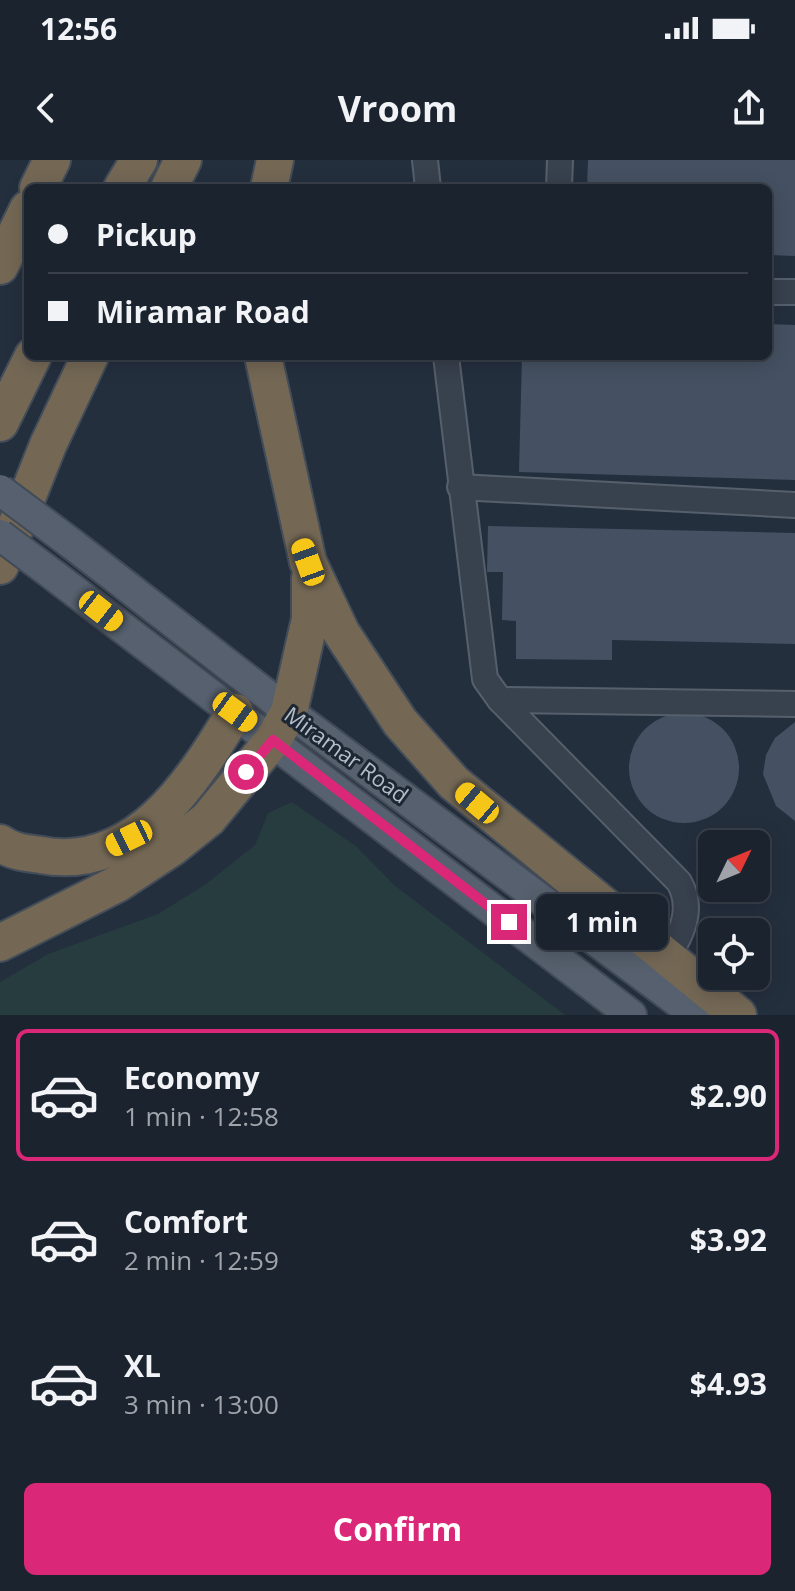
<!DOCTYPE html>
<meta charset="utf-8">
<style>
body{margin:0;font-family:"Open Sans",sans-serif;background:#282f3a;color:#f1f3f6;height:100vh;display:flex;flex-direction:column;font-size:30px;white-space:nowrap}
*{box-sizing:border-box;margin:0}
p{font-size:26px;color:#a0a4aa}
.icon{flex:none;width:44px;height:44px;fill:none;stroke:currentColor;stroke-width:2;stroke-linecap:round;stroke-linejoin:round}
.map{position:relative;height:855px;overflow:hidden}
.side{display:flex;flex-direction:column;background:#1b232e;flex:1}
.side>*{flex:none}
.banner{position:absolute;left:24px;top:24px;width:748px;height:176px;border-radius:12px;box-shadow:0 4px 20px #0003,0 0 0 2px #39404a;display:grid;align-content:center;height:176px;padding:0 24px;background:#1b232e}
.needle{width:52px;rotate:47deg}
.controls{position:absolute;left:698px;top:670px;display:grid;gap:16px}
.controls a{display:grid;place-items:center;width:72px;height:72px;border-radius:12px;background:#1b232e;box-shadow:0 4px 20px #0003,0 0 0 2px #39404a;font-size:40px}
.end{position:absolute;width:36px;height:36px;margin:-18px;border:10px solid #db2777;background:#fff;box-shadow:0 0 0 4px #fff}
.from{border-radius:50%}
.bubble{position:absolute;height:56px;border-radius:12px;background:#1b232e;box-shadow:0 4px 20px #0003,0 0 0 2px #39404a;font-size:26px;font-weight:700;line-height:56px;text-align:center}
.car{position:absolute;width:24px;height:48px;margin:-24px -12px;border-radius:10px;box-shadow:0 0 6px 2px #0007;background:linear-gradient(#f5c518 24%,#345 0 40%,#f5c518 0 76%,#345 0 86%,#f5c518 0)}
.banner b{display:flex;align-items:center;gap:28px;height:76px;font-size:30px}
.banner b+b{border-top:2px solid #39404a}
.banner i{width:20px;height:20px;background:#f1f3f6}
ul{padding:14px 0 0;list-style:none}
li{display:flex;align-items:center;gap:24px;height:132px;margin:0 16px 12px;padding:0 8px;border:4px solid transparent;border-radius:12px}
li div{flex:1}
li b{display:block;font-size:30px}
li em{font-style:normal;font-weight:700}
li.selected{border-color:#db2777}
li>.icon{width:72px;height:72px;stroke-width:1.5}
.button{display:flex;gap:16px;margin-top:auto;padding:16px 24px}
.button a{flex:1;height:92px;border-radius:12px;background:#db2777;color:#fff;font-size:32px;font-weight:700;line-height:92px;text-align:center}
.status{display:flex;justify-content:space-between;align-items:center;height:56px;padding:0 40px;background:#1b232e;direction:ltr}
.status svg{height:22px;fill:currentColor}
header{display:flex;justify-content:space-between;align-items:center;height:104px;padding:0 24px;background:#1b232e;font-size:36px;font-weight:700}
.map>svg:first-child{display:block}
.green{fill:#263c3f}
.building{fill:#455162}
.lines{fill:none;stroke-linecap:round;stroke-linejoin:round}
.minor-casing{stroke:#565f6c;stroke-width:28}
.major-casing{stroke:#414a57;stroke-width:34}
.highway-casing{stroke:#434c59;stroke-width:40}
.minor{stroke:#38414e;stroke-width:24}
.major{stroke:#56606e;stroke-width:30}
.highway{stroke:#746855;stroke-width:36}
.major-bridge-casing{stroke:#414a57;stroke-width:34;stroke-linecap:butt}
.major-bridge{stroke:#56606e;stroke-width:30}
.route{stroke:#db2777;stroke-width:10}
.labels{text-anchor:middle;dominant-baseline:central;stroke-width:6;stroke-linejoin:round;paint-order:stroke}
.street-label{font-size:22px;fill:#b4bcc9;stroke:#1d2633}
</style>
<div class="status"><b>12:56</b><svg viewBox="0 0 49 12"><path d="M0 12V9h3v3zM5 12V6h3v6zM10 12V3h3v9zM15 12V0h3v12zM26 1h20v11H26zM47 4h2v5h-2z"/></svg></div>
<header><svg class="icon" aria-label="back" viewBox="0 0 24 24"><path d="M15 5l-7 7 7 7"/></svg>Vroom<svg class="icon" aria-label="share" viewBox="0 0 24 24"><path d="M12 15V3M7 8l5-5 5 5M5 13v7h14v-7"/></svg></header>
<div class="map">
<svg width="795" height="855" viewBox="0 0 795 855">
<rect width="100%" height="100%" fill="#242f3e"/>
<polygon class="green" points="292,642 357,687 394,725 565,855 0,855 0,822 48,794 158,754 206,724 255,685 268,653"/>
<g class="building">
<polygon points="588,0 795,0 795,96 768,95 768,28 587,28"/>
<polygon points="768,164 795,165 795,320 519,312 522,196 768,196"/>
<polygon points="488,366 795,373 795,484 612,480 612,500 516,499 516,461 502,460 503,412 487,412"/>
<circle cx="684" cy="608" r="55"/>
<polygon points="795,562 795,661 776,646 763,614 766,595 775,578"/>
</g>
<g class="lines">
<defs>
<g id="minor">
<polyline points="425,0 428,28"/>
<polyline points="559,28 560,0"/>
<polyline points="768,132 795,132"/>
<path d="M446 196 485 519 500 540 679 722C694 748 682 776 665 799"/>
<polyline points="460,327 795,345"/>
<polyline points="500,540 795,544"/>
</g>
<g id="major">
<polyline points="72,384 289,552 696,855"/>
<polyline points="56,417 631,855"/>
</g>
<g id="highway">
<polyline points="38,28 52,0"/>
<polyline points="122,28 139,0"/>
<polyline points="169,28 183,0"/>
<polyline points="269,28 275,0"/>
<polyline points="0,106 28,49"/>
<polyline points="263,196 308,402 341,472 400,562 454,623 738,855"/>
<polyline points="0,263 33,196"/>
<polyline points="0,406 48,285 90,196"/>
<path d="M0 683C12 692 26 693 41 695 135 713 193 622 235 552"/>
<polyline points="0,783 117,724 173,687 208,659 273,580 289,552 310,459 310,418"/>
</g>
</defs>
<use href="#minor" class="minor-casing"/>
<use href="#major" class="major-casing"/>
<use href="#highway" class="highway-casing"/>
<use href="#minor" class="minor"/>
<use href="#major" class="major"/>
<use href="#highway" class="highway"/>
<defs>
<g id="major-bridge">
<polyline points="0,330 72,384"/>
<polyline points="0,375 56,417"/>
</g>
</defs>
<use href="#major-bridge" class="major-bridge-casing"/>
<use href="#major-bridge" class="major-bridge"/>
</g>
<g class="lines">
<polyline class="route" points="246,612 273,580 509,762"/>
</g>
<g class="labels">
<g class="street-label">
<text transform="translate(347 594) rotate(36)">Miramar Road</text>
</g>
</g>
</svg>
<div class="controls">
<a><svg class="needle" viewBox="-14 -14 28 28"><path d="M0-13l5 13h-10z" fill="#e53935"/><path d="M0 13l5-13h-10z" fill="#a0a4aa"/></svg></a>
<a><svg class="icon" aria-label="locate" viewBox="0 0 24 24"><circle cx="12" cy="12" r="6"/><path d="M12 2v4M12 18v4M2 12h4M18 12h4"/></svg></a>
</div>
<i class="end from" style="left:246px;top:612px"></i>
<i class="end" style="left:509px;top:762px"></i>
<div class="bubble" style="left:536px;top:734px;width:132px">1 min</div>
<i class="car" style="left:308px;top:402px;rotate:340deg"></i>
<i class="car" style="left:101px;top:451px;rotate:128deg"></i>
<i class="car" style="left:235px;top:552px;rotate:126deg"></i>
<i class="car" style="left:477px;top:643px;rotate:310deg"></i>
<i class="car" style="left:129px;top:678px;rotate:244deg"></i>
<div class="banner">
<b><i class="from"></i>Pickup</b>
<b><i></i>Miramar Road</b>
</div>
</div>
<section class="side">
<ul>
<li class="selected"><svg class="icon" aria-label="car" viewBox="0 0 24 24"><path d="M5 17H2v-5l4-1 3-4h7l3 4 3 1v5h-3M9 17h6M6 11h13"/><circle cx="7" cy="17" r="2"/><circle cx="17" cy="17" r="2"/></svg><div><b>Economy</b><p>1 min · 12:58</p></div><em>$2.90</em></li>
<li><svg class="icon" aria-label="car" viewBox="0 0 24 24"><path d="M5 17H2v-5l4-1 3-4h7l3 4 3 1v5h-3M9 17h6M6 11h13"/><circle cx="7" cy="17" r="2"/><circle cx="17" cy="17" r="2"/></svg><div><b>Comfort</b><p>2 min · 12:59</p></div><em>$3.92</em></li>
<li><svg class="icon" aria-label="car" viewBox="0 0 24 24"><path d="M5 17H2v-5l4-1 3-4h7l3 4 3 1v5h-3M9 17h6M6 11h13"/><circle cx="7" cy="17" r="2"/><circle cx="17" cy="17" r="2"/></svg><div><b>XL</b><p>3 min · 13:00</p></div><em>$4.93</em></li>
</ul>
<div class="button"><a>Confirm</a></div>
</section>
